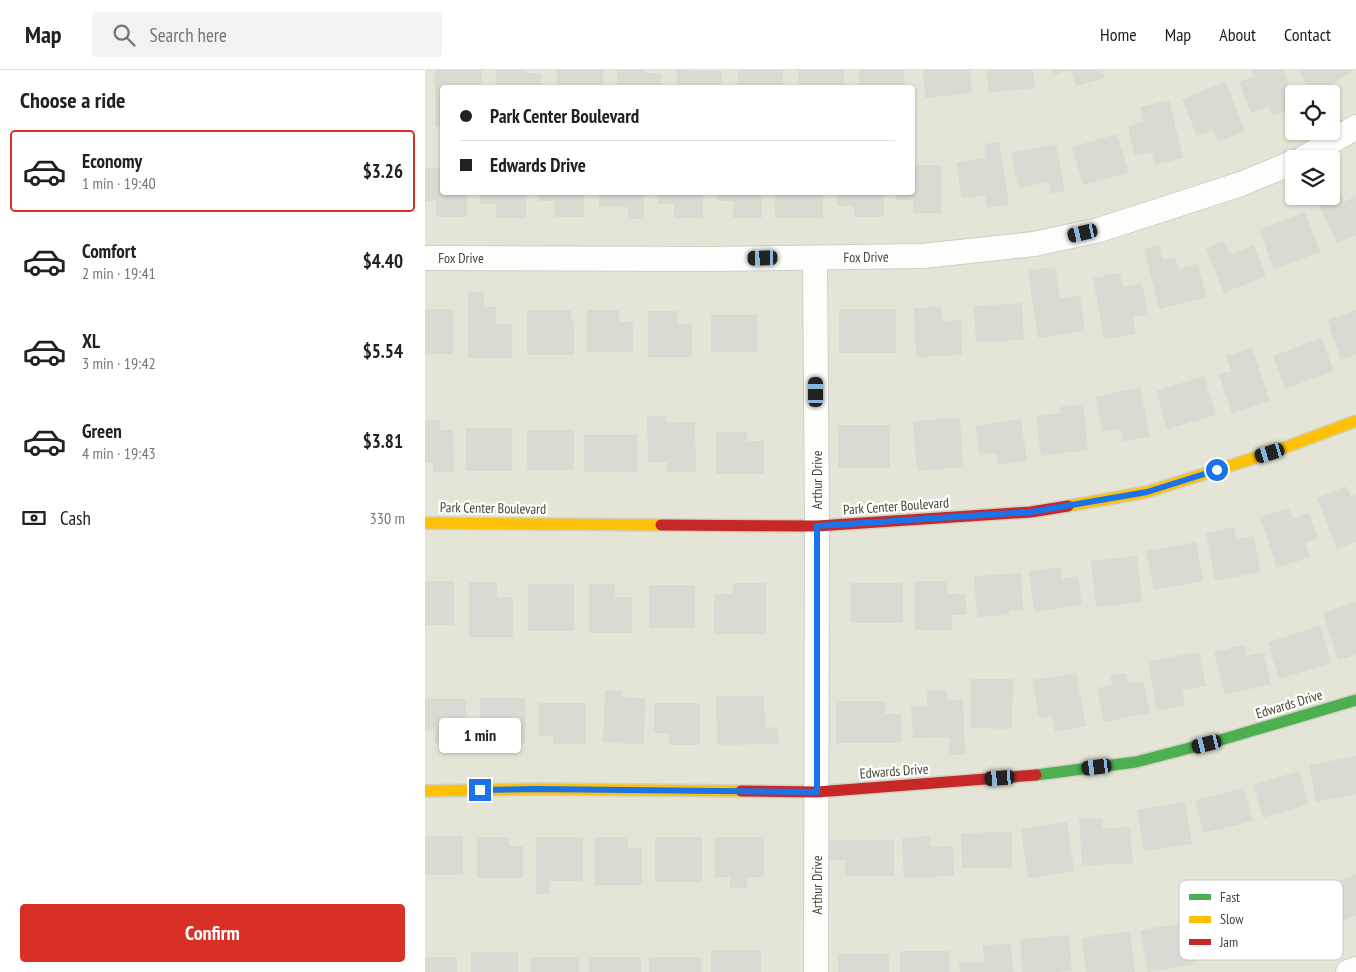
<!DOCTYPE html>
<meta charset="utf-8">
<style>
body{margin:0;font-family:"PT Sans Narrow",sans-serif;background:#f2f2f2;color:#202124;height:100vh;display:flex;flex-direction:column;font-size:19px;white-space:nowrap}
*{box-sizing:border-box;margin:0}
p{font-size:16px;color:#757577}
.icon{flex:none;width:28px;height:28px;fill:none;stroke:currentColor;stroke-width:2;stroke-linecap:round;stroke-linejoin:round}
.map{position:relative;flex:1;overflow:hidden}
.side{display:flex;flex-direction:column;background:#fff;width:425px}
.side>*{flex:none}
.hud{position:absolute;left:15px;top:15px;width:475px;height:110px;border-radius:5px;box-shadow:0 1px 4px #0004;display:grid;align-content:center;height:110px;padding:0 20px;background:#fff}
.tools{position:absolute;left:860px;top:15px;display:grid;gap:10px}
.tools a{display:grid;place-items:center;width:55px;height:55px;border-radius:5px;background:#fff;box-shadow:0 1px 4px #0004;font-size:25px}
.end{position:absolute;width:22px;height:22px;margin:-11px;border:6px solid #1a73e8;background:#fff;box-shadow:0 0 0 2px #fff}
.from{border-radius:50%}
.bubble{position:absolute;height:35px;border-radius:5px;background:#fff;box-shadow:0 1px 4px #0004;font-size:16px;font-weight:800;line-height:35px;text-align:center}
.car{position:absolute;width:15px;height:30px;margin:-15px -8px;border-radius:6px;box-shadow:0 0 4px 1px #0007;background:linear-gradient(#222 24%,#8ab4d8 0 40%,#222 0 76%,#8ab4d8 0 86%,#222 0)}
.hud b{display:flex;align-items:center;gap:18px;height:48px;font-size:19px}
.hud b+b{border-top:1px solid #e0e0e0}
.hud i{width:12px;height:12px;background:#202124}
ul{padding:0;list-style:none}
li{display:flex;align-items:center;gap:15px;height:82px;margin:0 10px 8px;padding:0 10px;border:2px solid transparent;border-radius:5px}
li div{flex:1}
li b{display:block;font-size:19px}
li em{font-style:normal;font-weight:800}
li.current{border-color:#d93025}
li>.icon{width:45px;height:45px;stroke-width:1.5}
h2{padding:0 20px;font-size:22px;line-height:60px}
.pay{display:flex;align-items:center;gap:12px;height:55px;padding:0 20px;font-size:19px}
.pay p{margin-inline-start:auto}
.primary-button{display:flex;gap:10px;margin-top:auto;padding:10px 20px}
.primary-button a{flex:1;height:58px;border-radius:5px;background:#d93025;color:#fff;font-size:20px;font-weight:800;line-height:58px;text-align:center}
header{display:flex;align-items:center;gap:30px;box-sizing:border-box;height:70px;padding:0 25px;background:#fff;border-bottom:1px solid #e0e0e0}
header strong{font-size:24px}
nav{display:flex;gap:28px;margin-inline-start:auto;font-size:18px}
.search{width:350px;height:45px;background:#f2f2f2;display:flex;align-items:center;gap:12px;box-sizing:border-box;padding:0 18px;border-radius:5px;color:#757577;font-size:19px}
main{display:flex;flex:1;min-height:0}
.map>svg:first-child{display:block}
.residential{fill:#e5e5d7;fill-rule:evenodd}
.building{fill:#dad9d2}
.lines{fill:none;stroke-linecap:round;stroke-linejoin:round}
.street-casing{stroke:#cecec7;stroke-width:26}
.fast-casing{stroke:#d1d1c2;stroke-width:14}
.slow-casing{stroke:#d1d1c2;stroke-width:14}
.jam-casing{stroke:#d1d1c2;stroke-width:14}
.street{stroke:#fdfdfc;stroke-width:24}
.fast{stroke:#4caf50;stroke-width:11}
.slow{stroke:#ffc107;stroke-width:11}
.jam{stroke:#c62828;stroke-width:11}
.route{stroke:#1a73e8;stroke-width:6}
.labels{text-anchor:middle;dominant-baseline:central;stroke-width:4.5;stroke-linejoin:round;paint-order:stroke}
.street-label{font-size:14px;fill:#484535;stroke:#fff}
.key{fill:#fff;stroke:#c8c7c2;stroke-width:1}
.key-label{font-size:14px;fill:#484535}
</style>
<header>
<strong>Map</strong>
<div class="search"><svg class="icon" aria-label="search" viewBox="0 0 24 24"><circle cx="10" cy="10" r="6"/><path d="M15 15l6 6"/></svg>Search here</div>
<nav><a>Home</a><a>Map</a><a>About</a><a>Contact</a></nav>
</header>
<main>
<section class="side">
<h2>Choose a ride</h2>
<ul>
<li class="current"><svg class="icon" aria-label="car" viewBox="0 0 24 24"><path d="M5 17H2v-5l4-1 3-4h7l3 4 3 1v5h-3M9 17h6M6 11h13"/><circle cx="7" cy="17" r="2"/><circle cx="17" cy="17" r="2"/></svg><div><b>Economy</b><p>1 min · 19:40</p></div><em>$3.26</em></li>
<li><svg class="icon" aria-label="car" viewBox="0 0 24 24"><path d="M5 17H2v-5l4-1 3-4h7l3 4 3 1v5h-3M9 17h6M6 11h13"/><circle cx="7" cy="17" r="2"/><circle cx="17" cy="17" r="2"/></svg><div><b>Comfort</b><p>2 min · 19:41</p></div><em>$4.40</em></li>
<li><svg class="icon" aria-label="car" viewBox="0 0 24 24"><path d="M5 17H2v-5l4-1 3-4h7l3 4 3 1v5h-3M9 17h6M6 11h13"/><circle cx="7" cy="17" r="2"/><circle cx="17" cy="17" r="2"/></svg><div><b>XL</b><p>3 min · 19:42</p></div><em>$5.54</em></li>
<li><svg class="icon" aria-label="car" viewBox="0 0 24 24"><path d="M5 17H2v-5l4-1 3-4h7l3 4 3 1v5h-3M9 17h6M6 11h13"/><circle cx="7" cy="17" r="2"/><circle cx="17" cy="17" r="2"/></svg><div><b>Green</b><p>4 min · 19:43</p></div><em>$3.81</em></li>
</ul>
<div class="pay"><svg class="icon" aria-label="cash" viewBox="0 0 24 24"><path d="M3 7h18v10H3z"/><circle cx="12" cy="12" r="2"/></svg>Cash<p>330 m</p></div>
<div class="primary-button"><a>Confirm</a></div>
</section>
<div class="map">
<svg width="931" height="902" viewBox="0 0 931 902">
<rect width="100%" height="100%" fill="#f0f0ea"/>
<path class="residential" d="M0 0H931V902H0ZM18 18H488V122H18ZM869 24H906V61H869ZM869 89H906V126H869Z"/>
<g class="building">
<polygon points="10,0 57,0 57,18 18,18 18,57 10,57"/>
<polygon points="71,0 101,0 101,3 116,3 116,18 71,18"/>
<rect x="132" y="0" width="46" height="18"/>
<polygon points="192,0 219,0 219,3 236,3 236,18 192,18"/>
<polygon points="252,0 297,1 297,18 252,18"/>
<rect x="313" y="0" width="45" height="18"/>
<rect x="373" y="0" width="46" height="18"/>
<polygon points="434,0 479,0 480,18 434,18"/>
<polygon points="498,0 545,0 547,23 500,28"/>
<polygon points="561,0 608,0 610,18 564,23"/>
<polygon points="626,0 645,0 628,5"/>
<polygon points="646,0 677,0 680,8 651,16"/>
<polygon points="826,0 858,0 869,28 869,38 848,46 844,36 826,43 814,12 829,6"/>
<polygon points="873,0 930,0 891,24 888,24"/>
<polygon points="801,12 820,61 793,72 788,60 772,66 757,29"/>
<polygon points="744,30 758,88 730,95 727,82 710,86 703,56 719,52 715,37"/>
<polygon points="692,64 704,103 658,115 647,77"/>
<polygon points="574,72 584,134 562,138 560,125 537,128 531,92 561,88 559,74"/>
<polygon points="631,74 640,121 626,124 624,112 593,118 586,83"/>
<polygon points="488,95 516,95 516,143 488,143 488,130 471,130 471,122 488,122"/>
<polygon points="0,98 18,98 18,122 42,122 42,147 11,147 11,131 0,131"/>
<polygon points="914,121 919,132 931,126 931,165 912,173 892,131 903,126 906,126 906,125"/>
<polygon points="55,122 101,122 101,148 71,148 71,134 55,134"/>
<polygon points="114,122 159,122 159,147 130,147 130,131 114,131"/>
<polygon points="174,122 219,122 219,149 203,149 203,137 174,137"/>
<polygon points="233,122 278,122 278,148 249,148 249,134 233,134"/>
<polygon points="292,122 337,122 337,148 308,148 308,131 292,131"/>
<rect x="350" y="122" width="48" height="26"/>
<polygon points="412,122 459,122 459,147 429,147 429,136 412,136"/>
<polygon points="880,142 895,182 849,199 834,160"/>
<polygon points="799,171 805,185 829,175 841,206 799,223 781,178"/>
<polygon points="734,175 737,190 750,187 753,199 773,194 781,227 734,239 719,179"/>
<polygon points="630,197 635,228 655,225 660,261 613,268 603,201"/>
<polygon points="695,203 698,217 717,213 723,245 708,247 711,264 679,269 668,208"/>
<polygon points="43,222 59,222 59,237 71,237 71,254 87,254 87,288 43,288"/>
<polygon points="597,233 599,270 551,272 549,236"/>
<polygon points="516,237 517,251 536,250 537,285 491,287 489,238"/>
<rect x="0" y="239" width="28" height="45"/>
<rect x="414" y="239" width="57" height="44"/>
<polygon points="102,240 146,240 146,251 149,251 149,285 102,285"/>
<polygon points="162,240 194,240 194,252 208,252 208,282 162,282"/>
<polygon points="931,240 931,285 916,290 902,250"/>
<polygon points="223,241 252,241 252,254 267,254 267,287 223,287"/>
<rect x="286" y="245" width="46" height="37"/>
<polygon points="896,268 909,301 860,319 848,286"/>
<polygon points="827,278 845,331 807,343 794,305 806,301 801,286"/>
<polygon points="779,306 791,345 742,359 731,321"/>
<polygon points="715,317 725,366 698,372 695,358 678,362 670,327"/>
<polygon points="658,334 663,380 616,386 611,346 636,343 635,337"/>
<polygon points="222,346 242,346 242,353 270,352 271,402 242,402 242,392 223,392"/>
<polygon points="535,348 538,397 492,401 488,351"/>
<polygon points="596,349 602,391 573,395 571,383 555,385 550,356"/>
<polygon points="0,350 15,350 15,360 28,360 29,402 8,402 8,393 0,393"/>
<rect x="413" y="355" width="52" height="43"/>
<rect x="41" y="358" width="46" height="43"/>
<rect x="102" y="360" width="47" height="40"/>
<polygon points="291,362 322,362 322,371 339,371 339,404 291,404"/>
<rect x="159" y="365" width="53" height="37"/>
<polygon points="921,416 926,427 931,425 931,472 912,479 892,428"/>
<polygon points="864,438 868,449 884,443 893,469 880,473 885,487 852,498 835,447"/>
<polygon points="809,457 812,469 829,466 836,502 790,511 781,463"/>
<polygon points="771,472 778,511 729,520 721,481"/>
<polygon points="712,486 717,532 671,537 666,491"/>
<polygon points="635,497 637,509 653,506 657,535 609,542 604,501"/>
<polygon points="596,503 598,540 584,541 585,545 552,547 549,506"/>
<rect x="0" y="511" width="29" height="44"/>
<polygon points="490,511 522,511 522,524 541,524 541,545 527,545 527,560 490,560"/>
<polygon points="44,512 72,512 72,527 88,527 88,567 44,567"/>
<polygon points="308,513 341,513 341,564 289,564 289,524 308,524"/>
<rect x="426" y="513" width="52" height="40"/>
<rect x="103" y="514" width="46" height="47"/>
<polygon points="164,514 190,514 190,527 207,527 207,563 164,563"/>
<rect x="224" y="515" width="46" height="43"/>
<polygon points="931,532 931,585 913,590 898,543"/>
<polygon points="895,556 906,593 854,609 843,572"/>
<polygon points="819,575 822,586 838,582 846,614 800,625 789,582"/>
<polygon points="774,582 781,616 757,620 760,635 732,641 723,591"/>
<polygon points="651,603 661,656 630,662 627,645 614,648 607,610"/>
<polygon points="701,603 704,614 718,611 725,643 679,652 672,618 687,615 685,606"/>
<polygon points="546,609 588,609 587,659 546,658"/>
<polygon points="180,620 197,621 197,627 220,628 219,674 178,673"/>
<polygon points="521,620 522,630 538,629 540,685 524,685 524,667 488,668 486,637 502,636 502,621"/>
<polygon points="291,626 339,626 340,658 353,657 354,674 292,675"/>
<polygon points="55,628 100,628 101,673 55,673"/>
<polygon points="0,629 41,629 41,673 9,673 9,660 0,660"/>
<polygon points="411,631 460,631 460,644 476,644 476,673 411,673"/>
<polygon points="114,633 161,633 161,674 128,674 128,666 114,666"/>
<polygon points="229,633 275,633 275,675 244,675 244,663 229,663"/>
<polygon points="931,686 931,724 891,732 884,695"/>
<polygon points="874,701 884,734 838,748 828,715"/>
<polygon points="819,718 828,751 778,763 770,730"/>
<polygon points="760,732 767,774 719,781 712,740"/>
<polygon points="677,748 678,759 705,757 708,793 657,796 654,749"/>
<polygon points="642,752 649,801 603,808 596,759"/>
<polygon points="587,762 587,798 537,798 536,763"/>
<rect x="0" y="766" width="38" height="39"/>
<polygon points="506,766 506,777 528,776 529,806 479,808 477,768"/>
<polygon points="52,767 84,767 84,776 98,776 98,808 52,808"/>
<polygon points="111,767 158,767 158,811 125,811 125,824 111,824"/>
<polygon points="170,767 203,767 203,778 217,778 217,815 170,815"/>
<rect x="230" y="767" width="47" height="45"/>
<polygon points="290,767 339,767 339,807 322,807 322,818 305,818 305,807 290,807"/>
<polygon points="399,770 469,770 469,806 420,806 420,790 399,790"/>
<polygon points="931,804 931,846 907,856 892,820"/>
<polygon points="764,852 771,894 723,902 715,860"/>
<polygon points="705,861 710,902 661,902 657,868"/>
<polygon points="644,865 647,901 629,902 597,902 595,869"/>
<polygon points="586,874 588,902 535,902 534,893 559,892 558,875"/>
<rect x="286" y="880" width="50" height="22"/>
<rect x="475" y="881" width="49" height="21"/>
<rect x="46" y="882" width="47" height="20"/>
<rect x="413" y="884" width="51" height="18"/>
<rect x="0" y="887" width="32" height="15"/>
<rect x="106" y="887" width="48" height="15"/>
<rect x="164" y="887" width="52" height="15"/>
<rect x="224" y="887" width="52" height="15"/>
</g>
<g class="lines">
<defs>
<g id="street">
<polyline points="877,89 931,57"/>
<polyline points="0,188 286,189 498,186 609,174 674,160 816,114 869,92"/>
<polyline points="390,188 392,456 391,902"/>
<polyline points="923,902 931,899"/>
</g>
<polyline id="fast" points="611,705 711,692 799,669 931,630"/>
<g id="slow">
<polyline points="643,436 722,422 845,383 931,351"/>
<polyline points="0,453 236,455"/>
<polyline points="0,721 111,719 316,721"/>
</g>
<g id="jam">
<polyline points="236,455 392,456 606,442 643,436"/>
<polyline points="316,721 392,722 611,705"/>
</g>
</defs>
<use href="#street" class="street-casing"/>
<use href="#fast" class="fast-casing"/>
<use href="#slow" class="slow-casing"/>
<use href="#jam" class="jam-casing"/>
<use href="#street" class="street"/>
<use href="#fast" class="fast"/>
<use href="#slow" class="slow"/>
<use href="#jam" class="jam"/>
</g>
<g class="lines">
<polyline class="route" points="55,720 111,719 392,722 392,456 606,442 722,422 792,400"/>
</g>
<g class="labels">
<g class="street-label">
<text transform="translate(441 187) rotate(-1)">Fox Drive</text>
<text x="36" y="188">Fox Drive</text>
<text transform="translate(392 410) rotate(-90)">Arthur Drive</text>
<text transform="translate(471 436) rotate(-4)">Park Center Boulevard</text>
<text transform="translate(68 438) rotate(1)">Park Center Boulevard</text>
<text transform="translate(864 634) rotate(-17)">Edwards Drive</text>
<text transform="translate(469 701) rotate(-4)">Edwards Drive</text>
<text transform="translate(392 815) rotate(-90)">Arthur Drive</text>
</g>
</g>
<rect x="754" y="810" width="164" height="80" rx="8" class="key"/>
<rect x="764" y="824" width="22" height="6" fill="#4caf50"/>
<rect x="764" y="846" width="22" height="7" fill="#ffc107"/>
<rect x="764" y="869" width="22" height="6" fill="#c62828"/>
<g class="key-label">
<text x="795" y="832">Fast</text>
<text x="795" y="854">Slow</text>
<text x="795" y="877">Jam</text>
</g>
</svg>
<div class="tools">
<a><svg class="icon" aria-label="locate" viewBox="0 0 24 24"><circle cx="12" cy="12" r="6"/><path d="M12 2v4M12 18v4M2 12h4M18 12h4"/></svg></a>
<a><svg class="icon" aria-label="layers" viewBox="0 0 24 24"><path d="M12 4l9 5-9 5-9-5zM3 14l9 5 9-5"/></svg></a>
</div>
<i class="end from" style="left:792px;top:400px"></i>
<i class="end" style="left:55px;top:720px"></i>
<div class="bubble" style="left:14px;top:648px;width:82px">1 min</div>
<i class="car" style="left:658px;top:163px;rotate:257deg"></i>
<i class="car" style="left:338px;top:188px;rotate:269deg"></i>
<i class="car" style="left:391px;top:322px;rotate:0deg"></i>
<i class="car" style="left:845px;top:383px;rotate:253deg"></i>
<i class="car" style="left:782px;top:674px;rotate:256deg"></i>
<i class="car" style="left:672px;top:697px;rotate:263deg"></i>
<i class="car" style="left:575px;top:708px;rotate:266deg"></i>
<div class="hud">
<b><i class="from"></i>Park Center Boulevard</b>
<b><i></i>Edwards Drive</b>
</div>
</div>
</main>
